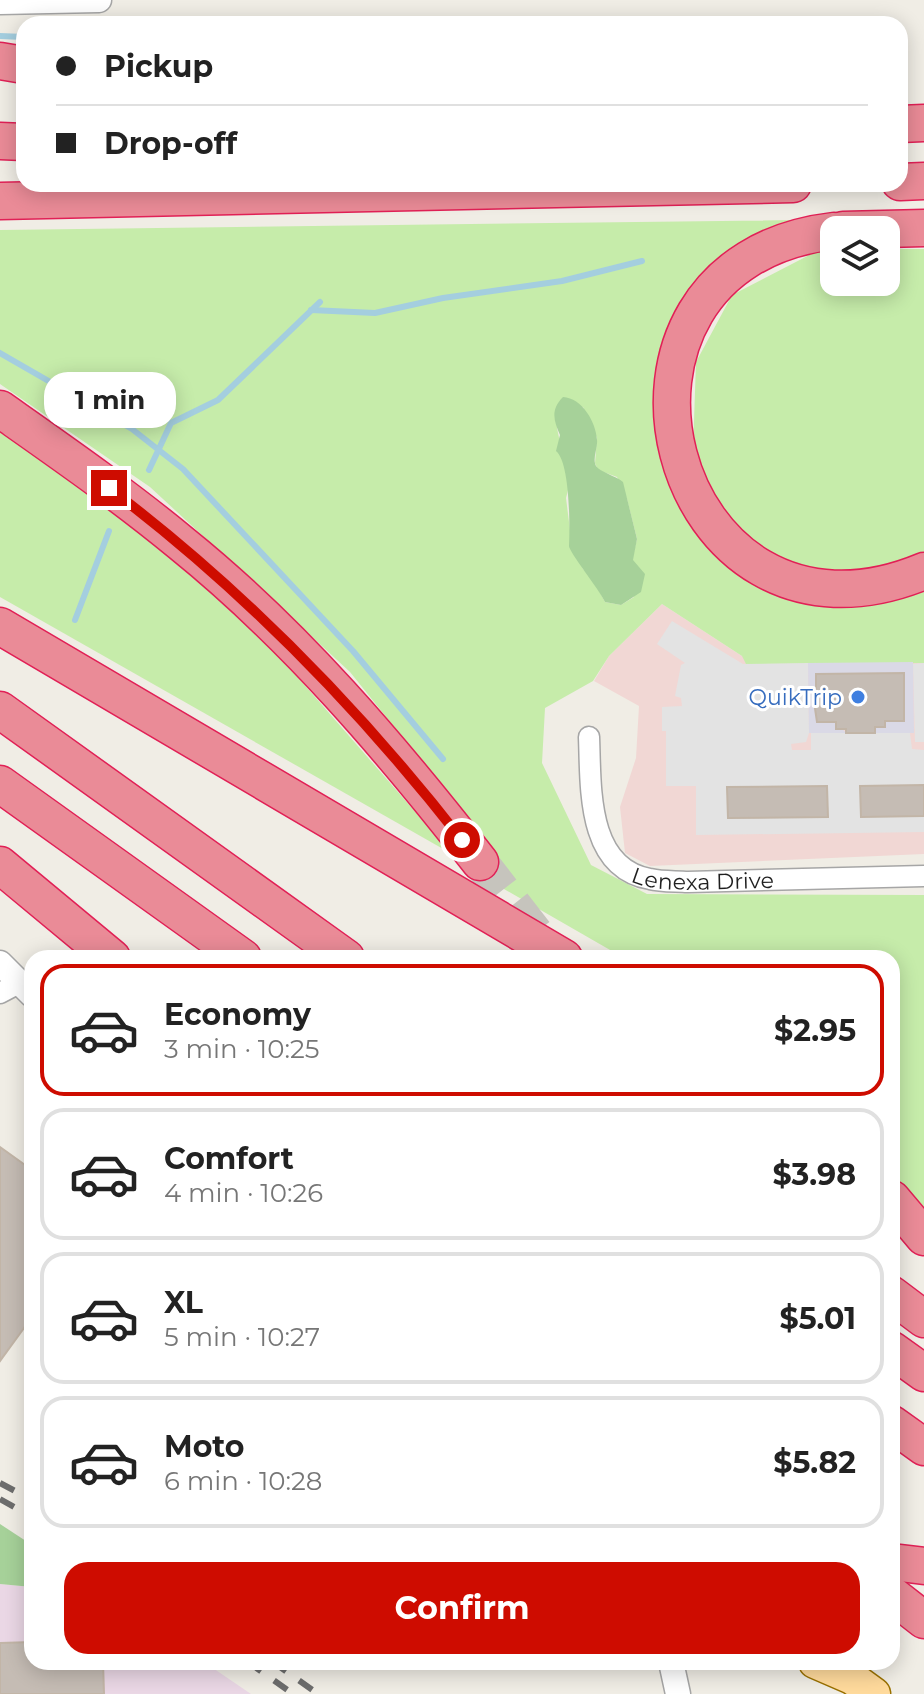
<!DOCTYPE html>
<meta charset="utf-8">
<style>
body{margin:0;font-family:Montserrat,sans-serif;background:#f6f6f6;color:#222;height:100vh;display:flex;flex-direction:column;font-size:30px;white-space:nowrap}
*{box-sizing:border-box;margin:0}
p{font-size:26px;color:#767676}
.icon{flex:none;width:44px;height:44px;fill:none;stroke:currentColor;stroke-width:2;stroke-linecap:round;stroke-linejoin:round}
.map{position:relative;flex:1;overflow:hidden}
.sheet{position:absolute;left:24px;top:950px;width:876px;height:720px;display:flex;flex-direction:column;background:#fff;border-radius:24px;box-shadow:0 4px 20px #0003}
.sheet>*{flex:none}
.banner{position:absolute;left:16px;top:16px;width:892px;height:176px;border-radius:24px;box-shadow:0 4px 20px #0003;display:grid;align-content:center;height:176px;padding:0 40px;background:#fff}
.buttons{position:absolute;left:820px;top:216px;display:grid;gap:16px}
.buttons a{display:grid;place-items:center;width:80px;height:80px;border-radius:16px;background:#fff;box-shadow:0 4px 20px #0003;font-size:40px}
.end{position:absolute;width:36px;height:36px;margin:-18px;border:10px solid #ce0c00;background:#fff;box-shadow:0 0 0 4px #fff}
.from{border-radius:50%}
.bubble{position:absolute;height:56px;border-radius:24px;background:#fff;box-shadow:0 4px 20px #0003;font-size:26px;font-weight:700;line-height:56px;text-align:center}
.banner b{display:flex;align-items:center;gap:28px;height:76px;font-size:30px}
.banner b+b{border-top:2px solid #e0e0e0}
.banner i{width:20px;height:20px;background:#222}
ul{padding:14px 0 0;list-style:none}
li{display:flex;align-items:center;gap:24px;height:132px;margin:0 16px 12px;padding:0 24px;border:4px solid #e0e0e0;border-radius:24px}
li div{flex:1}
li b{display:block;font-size:30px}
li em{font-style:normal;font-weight:700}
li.selected{border-color:#ce0c00}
li>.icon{width:72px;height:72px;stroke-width:1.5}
.cta{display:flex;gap:16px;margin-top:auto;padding:16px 40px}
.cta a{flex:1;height:92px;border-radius:24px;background:#ce0c00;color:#fff;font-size:32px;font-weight:700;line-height:92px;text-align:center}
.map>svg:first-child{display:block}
.commercial{fill:#f1d7d4}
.industrial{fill:#ead7e5}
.grass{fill:#c6ecaa;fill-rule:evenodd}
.forest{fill:#a6d199}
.parking{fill:#e3e3e3}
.plaza{fill:#dad9e6}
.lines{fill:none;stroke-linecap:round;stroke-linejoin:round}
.stream{stroke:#a4cedf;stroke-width:6}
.building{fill:#c5bcb4;stroke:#c2b5a7;stroke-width:2}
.motorway-tunnel{stroke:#c6c4bd;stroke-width:36;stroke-dasharray:36 18;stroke-linecap:butt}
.minor-casing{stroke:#a6a6a6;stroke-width:23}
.tertiary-casing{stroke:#a6a6a6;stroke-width:27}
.primary-casing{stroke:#9a7100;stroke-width:35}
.motorway-casing{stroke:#e12056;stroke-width:39}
.minor{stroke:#fff;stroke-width:20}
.tertiary{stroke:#fff;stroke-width:24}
.primary{stroke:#ffda9c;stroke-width:32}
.motorway{stroke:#ea8b97;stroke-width:36}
.rail{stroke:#6d6d6d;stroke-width:6;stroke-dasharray:16 16;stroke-linecap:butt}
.route{stroke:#ce0c00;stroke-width:10}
.shop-dot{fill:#3f7fe0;stroke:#fff;stroke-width:3}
.labels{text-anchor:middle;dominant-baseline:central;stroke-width:6;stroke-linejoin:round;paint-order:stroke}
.shop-label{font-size:22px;fill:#366cbe;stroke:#fff;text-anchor:end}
.street-label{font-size:22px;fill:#1f1f1f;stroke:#fff}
</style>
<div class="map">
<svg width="924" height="1694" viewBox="0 0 924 1694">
<rect width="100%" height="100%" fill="#f0ede5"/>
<polygon class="commercial" points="662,604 742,656 924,652 924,854 650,866 625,853 620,807 636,758 639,706 594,681 609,656"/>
<polygon class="industrial" points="0,1584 32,1587 32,1662 204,1662 251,1694 0,1694"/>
<g class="grass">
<path d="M795 220 735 256 663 361 656 414 667 480 697 528 786 597 847 607 890 602 924 588V663L746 664 742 656 662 604 609 656 593 681 545 708 542 763 591 865 647 894 924 895V1214L892 1179V958H624L497 885 494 851 350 672 150 487 0 384V230ZM583 407 597 438 595 463 598 470 617 477 627 499 637 539 632 560 634 597 621 605 605 602 592 577 583 569 571 538 566 498 569 486 557 428 558 408Z"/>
<polygon points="886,249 924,249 924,555 856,577 790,566 726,522 693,451 696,362 732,295 819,250 834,250 834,282 886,282"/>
<polygon points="0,425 83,481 241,612 452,854 0,597"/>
</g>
<g class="forest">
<path d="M563 397C582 398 596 422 597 440 598 448 592 458 596 466 600 472 616 476 623 482L637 539 633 560 645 574 641 592 621 605 605 602C599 589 569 552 569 546 570 526 570 462 556 451L560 435C554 421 550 410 563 397Z"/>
<polygon points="0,1524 32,1545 32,1587 0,1584"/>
</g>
<g class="parking">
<polygon points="672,621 743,664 808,663 809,733 806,742 791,744 792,750 811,750 811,733 910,733 912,749 924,750 924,832 696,835 696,786 666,786 666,731 662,731 662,707 682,706 681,698 675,696 681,665 685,663 657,644"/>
<polygon points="924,663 924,742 915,742 913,664"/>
</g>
<polygon class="plaza" points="913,662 914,733 875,733 875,727 885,727 885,721 904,721 903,673 816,674 816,688 812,689 817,722 836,722 846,733 809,733 808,663"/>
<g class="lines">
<g class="stream">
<polyline points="0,36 24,37"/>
<polyline points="311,310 375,313 443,298 562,281 642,261"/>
<polyline points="0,353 132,429 183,469 353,651 443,759"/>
<polyline points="149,470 171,423 218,400 320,302"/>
<polyline points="75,620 109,531"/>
</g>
</g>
<g class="building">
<polygon points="904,673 904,721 885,721 885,727 875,727 875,733 846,733 846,729 836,729 836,722 817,722 812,688 816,688 816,674"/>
<polygon points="924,785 924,816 861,817 860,786"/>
<polygon points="827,786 828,817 728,818 727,787"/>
<polygon points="0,1147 32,1170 32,1317 0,1361"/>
<polygon points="32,1642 32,1662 103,1662 104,1694 0,1694 0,1643"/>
</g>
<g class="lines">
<polyline class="motorway-tunnel" points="480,862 546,947"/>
<defs>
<g id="minor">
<path id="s1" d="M589 737C591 786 586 868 650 879 662 882 675 881 688 882L924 876"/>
<polyline points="0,993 19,983"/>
</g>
<g id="tertiary">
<polyline points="0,2 99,0"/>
<polyline points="0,963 32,995"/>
<polyline points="671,1662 678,1694"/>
</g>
<polyline id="primary" points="815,1662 852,1678 874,1694"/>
<g id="motorway">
<polyline points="0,61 24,65"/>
<polyline points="900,124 924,123"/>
<polyline points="0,141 24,142"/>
<polyline points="900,182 924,181"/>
<polyline points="0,201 793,184"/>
<polyline points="843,230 924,228"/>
<path d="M834 231C559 263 664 679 924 571"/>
<path d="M0 409C61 452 123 495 181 543 295 635 390 747 480 862"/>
<polyline points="0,626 564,958"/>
<polyline points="0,710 346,958"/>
<polyline points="0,784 243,958"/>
<polyline points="0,865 112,958"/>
<polyline points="892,1199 924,1237"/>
<polyline points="892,1295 924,1319"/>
<polyline points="892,1350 924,1373"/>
<polyline points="892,1424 924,1447"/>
<polyline points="892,1562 924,1566"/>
<polyline points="892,1595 924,1620"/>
</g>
</defs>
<use href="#minor" class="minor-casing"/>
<use href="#tertiary" class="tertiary-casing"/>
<use href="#primary" class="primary-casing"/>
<use href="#motorway" class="motorway-casing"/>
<use href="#minor" class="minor"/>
<use href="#tertiary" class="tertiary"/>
<use href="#primary" class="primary"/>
<use href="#motorway" class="motorway"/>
<g class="rail">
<polyline points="0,1483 32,1500"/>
<polyline points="0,1499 32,1517"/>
<polyline points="248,1662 293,1694"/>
<polyline points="273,1662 318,1694"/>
</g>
</g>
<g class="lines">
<path class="route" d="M109 488C244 590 358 707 462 840"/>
</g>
<circle class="shop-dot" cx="858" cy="697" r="8"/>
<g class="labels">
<g class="shop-label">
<text x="842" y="697">QuikTrip</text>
</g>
<g class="street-label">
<text stroke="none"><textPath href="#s1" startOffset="222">Lenexa Drive</textPath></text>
</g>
</g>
</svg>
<div class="buttons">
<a><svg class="icon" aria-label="layers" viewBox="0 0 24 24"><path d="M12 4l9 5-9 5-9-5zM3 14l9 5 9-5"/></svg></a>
</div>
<i class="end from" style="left:462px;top:840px"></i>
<i class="end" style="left:109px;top:488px"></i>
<div class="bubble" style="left:44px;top:372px;width:132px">1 min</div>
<div class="banner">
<b><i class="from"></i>Pickup</b>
<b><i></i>Drop-off</b>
</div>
<section class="sheet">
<ul>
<li class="selected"><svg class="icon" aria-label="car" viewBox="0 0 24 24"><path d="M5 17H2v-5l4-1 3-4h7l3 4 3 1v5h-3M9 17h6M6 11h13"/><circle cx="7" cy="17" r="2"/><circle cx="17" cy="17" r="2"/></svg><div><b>Economy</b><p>3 min · 10:25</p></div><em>$2.95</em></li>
<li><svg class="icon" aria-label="car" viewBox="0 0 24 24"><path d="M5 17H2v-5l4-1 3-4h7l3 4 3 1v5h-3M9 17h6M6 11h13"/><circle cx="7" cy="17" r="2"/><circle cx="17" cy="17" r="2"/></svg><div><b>Comfort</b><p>4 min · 10:26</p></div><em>$3.98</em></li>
<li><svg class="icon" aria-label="car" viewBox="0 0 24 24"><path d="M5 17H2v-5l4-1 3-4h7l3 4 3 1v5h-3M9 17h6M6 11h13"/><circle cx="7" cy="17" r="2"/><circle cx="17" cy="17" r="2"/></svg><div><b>XL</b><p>5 min · 10:27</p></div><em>$5.01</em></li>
<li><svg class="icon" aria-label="car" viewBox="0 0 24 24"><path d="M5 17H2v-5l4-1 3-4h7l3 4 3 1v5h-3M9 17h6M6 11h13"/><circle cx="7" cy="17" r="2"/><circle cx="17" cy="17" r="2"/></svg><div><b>Moto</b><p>6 min · 10:28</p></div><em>$5.82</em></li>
</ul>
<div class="cta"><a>Confirm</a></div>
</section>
</div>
